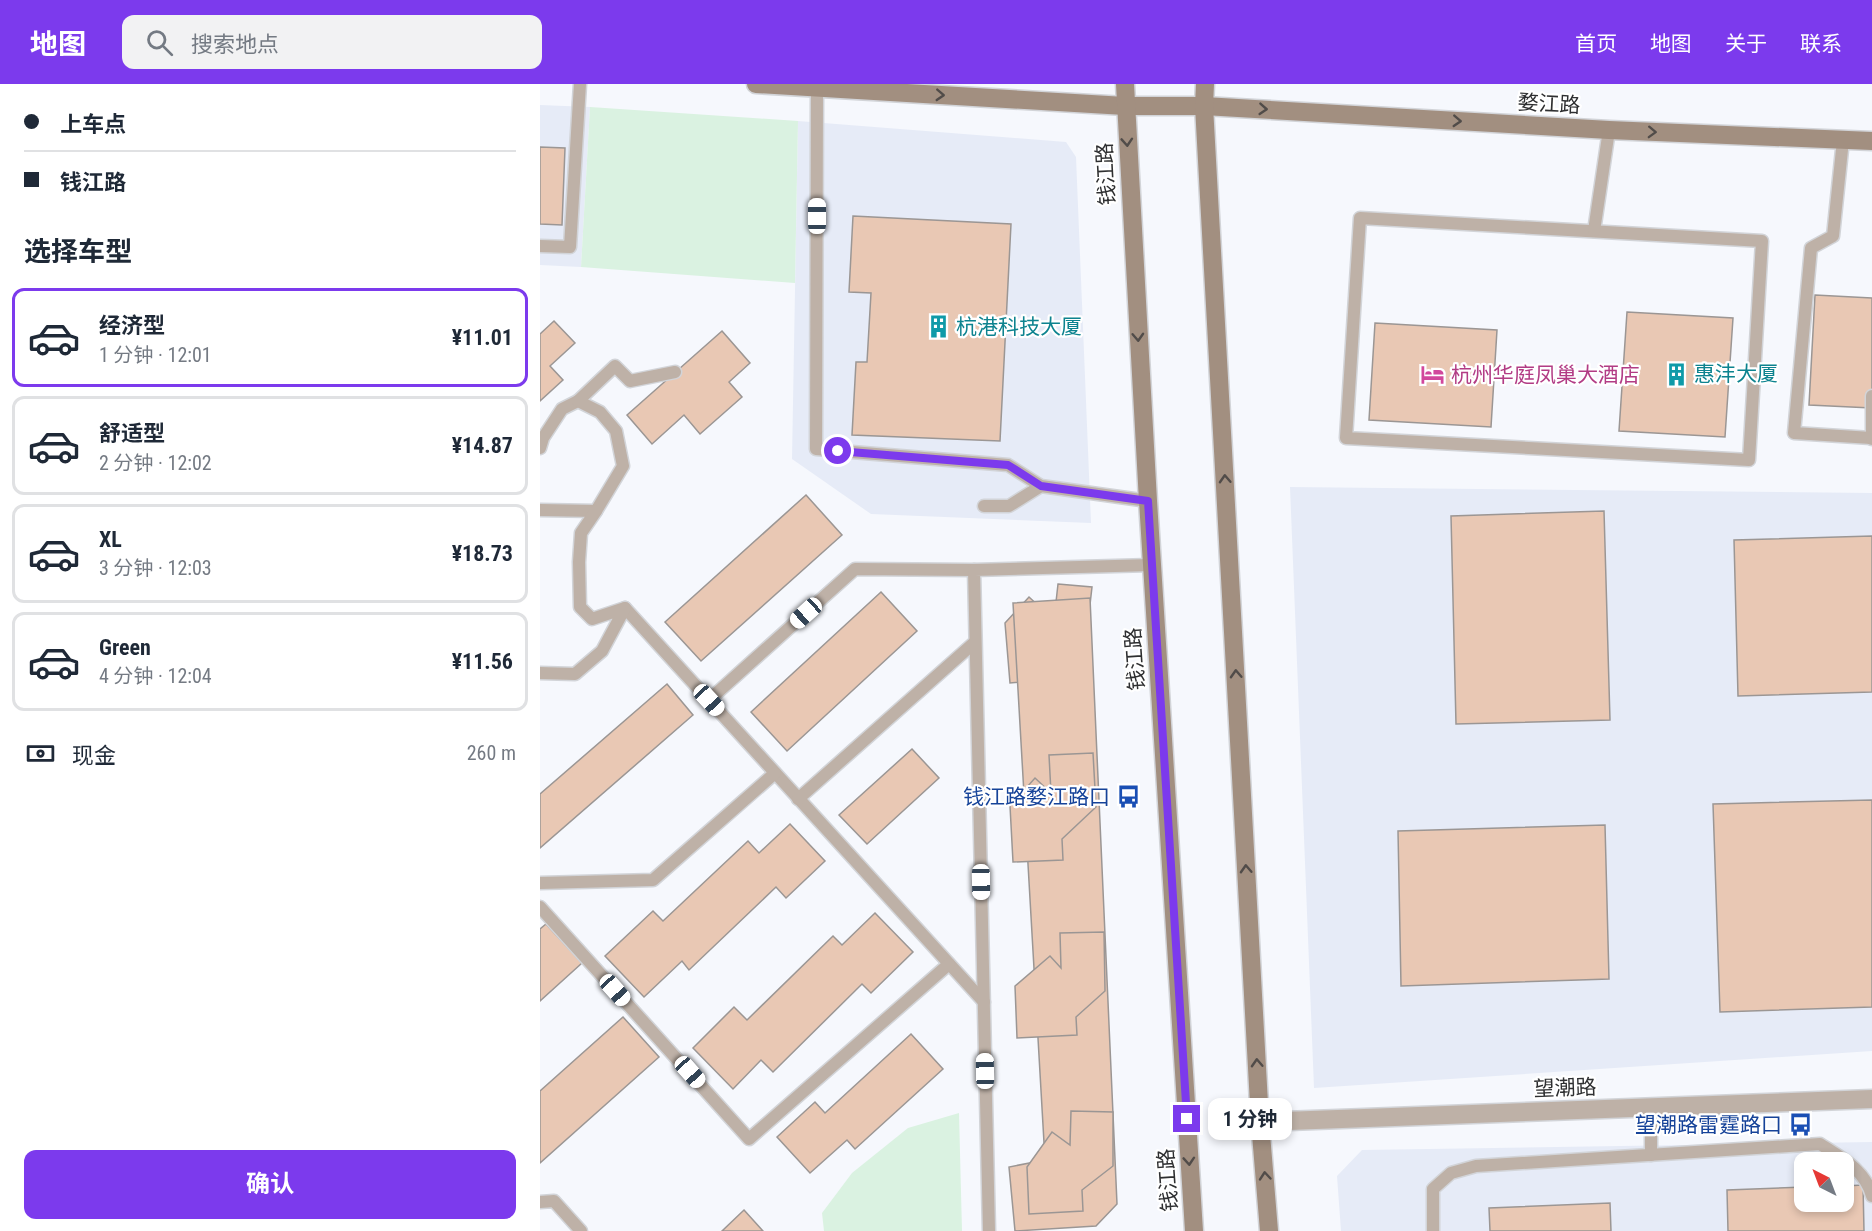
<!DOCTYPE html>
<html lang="zh">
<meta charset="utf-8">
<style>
body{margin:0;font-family:"Roboto Condensed","Noto Sans SC",sans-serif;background:#f2f2f3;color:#1f2937;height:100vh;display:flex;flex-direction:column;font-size:22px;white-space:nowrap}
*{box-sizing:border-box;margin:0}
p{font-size:20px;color:#747a83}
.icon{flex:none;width:33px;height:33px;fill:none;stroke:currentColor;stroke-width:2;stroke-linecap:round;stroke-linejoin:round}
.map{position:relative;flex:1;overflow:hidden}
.side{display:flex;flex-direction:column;background:#fff;width:540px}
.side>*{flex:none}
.hud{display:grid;align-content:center;height:132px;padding:0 24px;background:#fff}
.needle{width:39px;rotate:318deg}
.fabs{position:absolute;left:1254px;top:1068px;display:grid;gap:12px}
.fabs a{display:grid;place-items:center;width:60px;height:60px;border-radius:12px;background:#fff;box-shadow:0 3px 9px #0003;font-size:30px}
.end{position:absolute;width:27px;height:27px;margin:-14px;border:8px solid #7c3aed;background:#fff;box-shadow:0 0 0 3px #fff}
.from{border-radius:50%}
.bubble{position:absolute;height:42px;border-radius:12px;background:#fff;box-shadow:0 3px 9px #0003;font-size:20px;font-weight:700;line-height:42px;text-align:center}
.car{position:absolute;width:18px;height:36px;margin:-18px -9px;border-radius:8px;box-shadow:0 0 4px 2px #0007;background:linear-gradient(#fff 24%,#345 0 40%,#fff 0 76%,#345 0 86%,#fff 0)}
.hud b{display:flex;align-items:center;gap:21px;height:57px;font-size:22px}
.hud b+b{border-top:2px solid #e0e1e3}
.hud i{width:15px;height:15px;background:#1f2937}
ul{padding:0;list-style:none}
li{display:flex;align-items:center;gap:18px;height:99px;margin:0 12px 9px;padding:0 12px;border:3px solid #e0e1e3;border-radius:12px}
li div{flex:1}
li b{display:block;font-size:22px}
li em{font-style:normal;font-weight:700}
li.selected{border-color:#7c3aed}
li>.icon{width:54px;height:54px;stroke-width:1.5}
h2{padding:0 24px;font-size:27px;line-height:72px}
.pay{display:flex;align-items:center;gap:15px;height:66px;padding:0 24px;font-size:22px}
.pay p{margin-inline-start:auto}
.primary-button{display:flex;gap:12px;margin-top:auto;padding:12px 24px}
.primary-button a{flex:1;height:69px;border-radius:12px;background:#7c3aed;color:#fff;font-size:24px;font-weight:700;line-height:69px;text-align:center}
header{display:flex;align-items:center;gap:36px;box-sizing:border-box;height:84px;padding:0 30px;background:#7c3aed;color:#fff}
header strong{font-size:28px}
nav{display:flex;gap:33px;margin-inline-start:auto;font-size:21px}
.search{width:420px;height:54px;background:#f2f2f3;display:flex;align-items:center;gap:15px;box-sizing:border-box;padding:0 21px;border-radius:12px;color:#747a83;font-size:22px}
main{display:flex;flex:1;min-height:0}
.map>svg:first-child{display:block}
.built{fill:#e6ebf7;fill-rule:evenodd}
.green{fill:#daf2e1}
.building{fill:#e9c8b4;stroke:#9b9694;stroke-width:1.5}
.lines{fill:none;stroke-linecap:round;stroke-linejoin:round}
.service-casing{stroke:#d2d4d8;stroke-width:15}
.tertiary-casing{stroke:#d2d4d8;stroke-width:21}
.secondary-casing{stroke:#d2d4d8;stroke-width:21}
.service{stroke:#beb1a7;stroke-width:12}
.tertiary{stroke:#beb1a7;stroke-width:18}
.secondary{stroke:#a28f80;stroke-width:18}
.oneway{stroke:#514c49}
.route{stroke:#7c3aed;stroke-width:8}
.labels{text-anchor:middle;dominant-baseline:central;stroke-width:4.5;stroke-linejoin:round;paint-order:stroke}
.street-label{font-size:21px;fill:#2e2f31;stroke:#fff}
.culture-label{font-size:21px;fill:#0d838f;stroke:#fff;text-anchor:start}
.hotel-label{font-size:21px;fill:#b23c85;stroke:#fff;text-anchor:start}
.transit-label{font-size:21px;fill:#164399;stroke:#fff;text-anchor:end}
</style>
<header>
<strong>地图</strong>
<div class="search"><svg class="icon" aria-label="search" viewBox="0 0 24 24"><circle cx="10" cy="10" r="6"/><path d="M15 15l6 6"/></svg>搜索地点</div>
<nav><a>首页</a><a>地图</a><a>关于</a><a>联系</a></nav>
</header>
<main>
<section class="side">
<div class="hud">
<b><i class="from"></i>上车点</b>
<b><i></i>钱江路</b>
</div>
<h2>选择车型</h2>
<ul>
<li class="selected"><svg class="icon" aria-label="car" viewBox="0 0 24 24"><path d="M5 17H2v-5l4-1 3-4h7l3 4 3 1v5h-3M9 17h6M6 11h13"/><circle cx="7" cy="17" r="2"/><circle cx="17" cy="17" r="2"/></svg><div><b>经济型</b><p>1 分钟 · 12:01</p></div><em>¥11.01</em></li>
<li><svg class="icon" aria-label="car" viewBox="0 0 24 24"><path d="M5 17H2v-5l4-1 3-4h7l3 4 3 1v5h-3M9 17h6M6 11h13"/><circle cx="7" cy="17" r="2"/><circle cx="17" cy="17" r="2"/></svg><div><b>舒适型</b><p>2 分钟 · 12:02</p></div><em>¥14.87</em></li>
<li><svg class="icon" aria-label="car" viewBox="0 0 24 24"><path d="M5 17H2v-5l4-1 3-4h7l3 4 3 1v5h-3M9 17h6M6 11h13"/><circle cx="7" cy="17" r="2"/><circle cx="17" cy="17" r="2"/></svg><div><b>XL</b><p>3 分钟 · 12:03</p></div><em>¥18.73</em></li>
<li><svg class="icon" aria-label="car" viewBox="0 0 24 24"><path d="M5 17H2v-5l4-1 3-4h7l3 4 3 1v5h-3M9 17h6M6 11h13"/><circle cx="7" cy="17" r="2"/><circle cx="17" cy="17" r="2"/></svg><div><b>Green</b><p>4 分钟 · 12:04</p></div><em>¥11.56</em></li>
</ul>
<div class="pay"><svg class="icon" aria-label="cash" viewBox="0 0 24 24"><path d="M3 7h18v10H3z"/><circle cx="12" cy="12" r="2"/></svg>现金<p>260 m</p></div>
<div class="primary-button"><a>确认</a></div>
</section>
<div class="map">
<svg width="1332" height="1147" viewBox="0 0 1332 1147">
<rect width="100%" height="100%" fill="#f6f8fd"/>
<g class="built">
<polygon points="0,21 50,23 41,183 0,181"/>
<polygon points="258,37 526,58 536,73 551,439 331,430 252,375"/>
<polygon points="750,403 1332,409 1332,967 774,1004"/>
<path d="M1332 1058V1147H801L797 1092 822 1066ZM1264 1078H1304V1118H1264Z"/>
</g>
<g class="green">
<polygon points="50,23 258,37 255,199 41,183"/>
<polygon points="419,1029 422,1147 284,1147 282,1129 312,1089 368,1044"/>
</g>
<g class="building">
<polygon points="0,63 25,64 22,141 0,140"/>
<polygon points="313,132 471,140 460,357 312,351 316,278 327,278 331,209 309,208"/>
<polygon points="1275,211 1332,214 1332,324 1269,321"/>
<polygon points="1087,228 1193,234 1185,353 1079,347"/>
<polygon points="14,237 35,259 10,282 23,296 0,317 0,250"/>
<polygon points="835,239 957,246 951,343 829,336"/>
<polygon points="182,247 210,279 189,298 202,313 160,350 144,331 112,360 87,331"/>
<polygon points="266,411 302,451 161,577 125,538"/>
<polygon points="1064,427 1070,636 916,640 911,432"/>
<polygon points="1332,452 1332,608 1198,612 1194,456"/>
<polygon points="518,500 552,503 547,547 525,567 526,593 470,599 465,539 489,513 514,536"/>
<polygon points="341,508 377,547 247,667 211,628"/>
<polygon points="550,514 577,1120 556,1142 475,1147 469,1083 505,1076 473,519"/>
<polygon points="127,600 153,631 0,764 0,710"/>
<polygon points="372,665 399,694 327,760 299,731"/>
<polygon points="553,669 556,723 522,755 523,776 473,778 470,722 495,694 511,709 509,671"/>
<polygon points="1332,716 1332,923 1180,928 1173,720"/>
<polygon points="250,740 285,777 246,814 236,803 149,886 142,877 104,913 65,872 113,827 123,837 208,757 219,769"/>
<polygon points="1065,741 1069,895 861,902 858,747"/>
<polygon points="335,829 373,868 331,909 322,900 233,988 221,976 193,1005 153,964 194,923 207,936 293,852 302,861"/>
<polygon points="6,840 42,879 0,917 0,845"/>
<polygon points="564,848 565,907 536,933 537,951 477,954 475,902 510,872 521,884 520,849"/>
<polygon points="83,933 119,973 0,1079 0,1007"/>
<polygon points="371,950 403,985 315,1065 307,1056 270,1089 237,1053 275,1018 285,1029"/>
<polygon points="531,1027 573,1028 573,1082 542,1106 543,1127 489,1130 487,1083 512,1048 530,1061"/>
<polygon points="1323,1101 1324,1147 1188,1147 1187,1106 1264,1103 1264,1118 1304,1118 1304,1102"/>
<polygon points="1070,1119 1071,1147 950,1147 949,1124"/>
<polygon points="204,1126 223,1147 182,1147"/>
</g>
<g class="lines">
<defs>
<g id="service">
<polyline points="277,4 276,365 468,381 501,402 608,417"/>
<polyline points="1303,56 1293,152 1271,164 1254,349 1331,354"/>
<polygon points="820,134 1222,157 1209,376 806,354"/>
<polyline points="1054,147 1069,46"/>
<polyline points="0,162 30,163 40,0"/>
<polyline points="1332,312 1332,355"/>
<polyline points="0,364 3,354 22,325 38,317"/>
<polyline points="444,422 469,422 501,402"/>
<polyline points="0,426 56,427 83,382 76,347 60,328 38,317 75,282 90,297 135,288"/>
<polyline points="85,524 444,918"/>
<polyline points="0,589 35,590 62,567 85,524 52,535 40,523 39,478 41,449 56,427"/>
<polyline points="169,616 315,485 434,486"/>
<polyline points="258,715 435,558"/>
<polyline points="0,799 113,796 235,689"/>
<polyline points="0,823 209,1055 409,880"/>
<polyline points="1111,1024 1111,1071"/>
<polyline points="0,1118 14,1117 41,1147"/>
<polyline points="449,1147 434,486 611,481"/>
<path d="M893 1147V1105L911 1089 936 1082 1280 1060C1302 1074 1325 1086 1332 1112"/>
</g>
<polyline id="tertiary" points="720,1038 1332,1015"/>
<g id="secondary">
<polyline points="216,0 585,22 664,22 1069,46 1332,57"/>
<polyline points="585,0 608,417 654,1147"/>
<polyline points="665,0 664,22 720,1038 729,1147"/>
</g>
</defs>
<use href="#service" class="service-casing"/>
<use href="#tertiary" class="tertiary-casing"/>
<use href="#secondary" class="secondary-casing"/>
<use href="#service" class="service"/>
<use href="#tertiary" class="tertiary"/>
<use href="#secondary" class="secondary"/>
</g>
<defs><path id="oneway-chevron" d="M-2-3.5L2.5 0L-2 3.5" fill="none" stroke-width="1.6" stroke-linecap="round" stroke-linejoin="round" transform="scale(1.5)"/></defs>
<g class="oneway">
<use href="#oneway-chevron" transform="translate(400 11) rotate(3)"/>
<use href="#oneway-chevron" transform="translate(723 25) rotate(4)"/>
<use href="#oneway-chevron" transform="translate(917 37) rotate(3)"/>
<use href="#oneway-chevron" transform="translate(1112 48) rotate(2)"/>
<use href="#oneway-chevron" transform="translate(587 58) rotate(86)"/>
<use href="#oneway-chevron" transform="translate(598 253) rotate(87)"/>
<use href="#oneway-chevron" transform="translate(685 395) rotate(-93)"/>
<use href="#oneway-chevron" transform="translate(696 590) rotate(-93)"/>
<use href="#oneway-chevron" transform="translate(706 785) rotate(-93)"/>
<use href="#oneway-chevron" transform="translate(717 979) rotate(-93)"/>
<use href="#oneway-chevron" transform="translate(649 1077) rotate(86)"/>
<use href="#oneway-chevron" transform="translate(725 1092) rotate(-95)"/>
</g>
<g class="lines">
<polyline class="route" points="298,367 468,381 501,402 608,417 647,1035"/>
</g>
<defs>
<symbol id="building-bare" viewBox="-9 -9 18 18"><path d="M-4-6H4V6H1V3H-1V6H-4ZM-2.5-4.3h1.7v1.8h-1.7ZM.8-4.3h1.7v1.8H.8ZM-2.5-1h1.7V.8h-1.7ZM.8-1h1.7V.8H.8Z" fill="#0f9aa8" stroke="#fff" stroke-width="2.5" paint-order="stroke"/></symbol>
<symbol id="hotel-bare" viewBox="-9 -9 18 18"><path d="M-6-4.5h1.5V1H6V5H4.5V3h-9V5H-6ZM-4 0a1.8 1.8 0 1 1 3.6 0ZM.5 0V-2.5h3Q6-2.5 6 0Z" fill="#d1479c" stroke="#fff" stroke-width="2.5" paint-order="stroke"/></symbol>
<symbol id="bus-bare" viewBox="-9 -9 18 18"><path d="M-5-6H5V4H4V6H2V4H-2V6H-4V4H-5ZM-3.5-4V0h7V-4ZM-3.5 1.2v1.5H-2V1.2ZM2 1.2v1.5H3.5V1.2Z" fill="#1a4fb4" stroke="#fff" stroke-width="2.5" paint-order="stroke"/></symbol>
</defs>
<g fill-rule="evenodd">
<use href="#building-bare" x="382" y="226" width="33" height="33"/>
<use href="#building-bare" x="1120" y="274" width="33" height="33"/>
<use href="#hotel-bare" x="876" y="274" width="33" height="33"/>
<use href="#bus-bare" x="572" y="696" width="33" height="33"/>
<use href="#bus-bare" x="1244" y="1024" width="33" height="33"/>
</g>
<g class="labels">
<g class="street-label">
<text transform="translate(1009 20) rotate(3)">婺江路</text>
<text transform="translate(566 90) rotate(-93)">钱江路</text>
<text transform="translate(595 575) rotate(-94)">钱江路</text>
<text transform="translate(1025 1004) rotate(-2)">望潮路</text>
<text transform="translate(628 1096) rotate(-94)">钱江路</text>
</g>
<g class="culture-label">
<text x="416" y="243">杭港科技大厦</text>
<text x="1154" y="290">惠沣大厦</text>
</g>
<g class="hotel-label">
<text x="911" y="291">杭州华庭凤巢大酒店</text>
</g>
<g class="transit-label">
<text x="570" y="713">钱江路婺江路口</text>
<text x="1242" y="1041">望潮路雷霆路口</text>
</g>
</g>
</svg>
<div class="fabs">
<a><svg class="needle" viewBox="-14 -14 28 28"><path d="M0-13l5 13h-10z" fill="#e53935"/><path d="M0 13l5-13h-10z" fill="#747a83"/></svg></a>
</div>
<i class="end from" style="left:298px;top:367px"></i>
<i class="end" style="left:647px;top:1035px"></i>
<div class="bubble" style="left:668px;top:1014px;width:84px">1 分钟</div>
<i class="car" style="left:277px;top:132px;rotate:0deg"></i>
<i class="car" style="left:266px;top:529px;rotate:228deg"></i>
<i class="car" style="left:169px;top:616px;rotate:137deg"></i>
<i class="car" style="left:441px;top:798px;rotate:179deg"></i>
<i class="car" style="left:75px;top:906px;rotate:138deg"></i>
<i class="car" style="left:445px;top:987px;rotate:359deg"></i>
<i class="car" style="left:150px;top:988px;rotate:138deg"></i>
</div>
</main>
